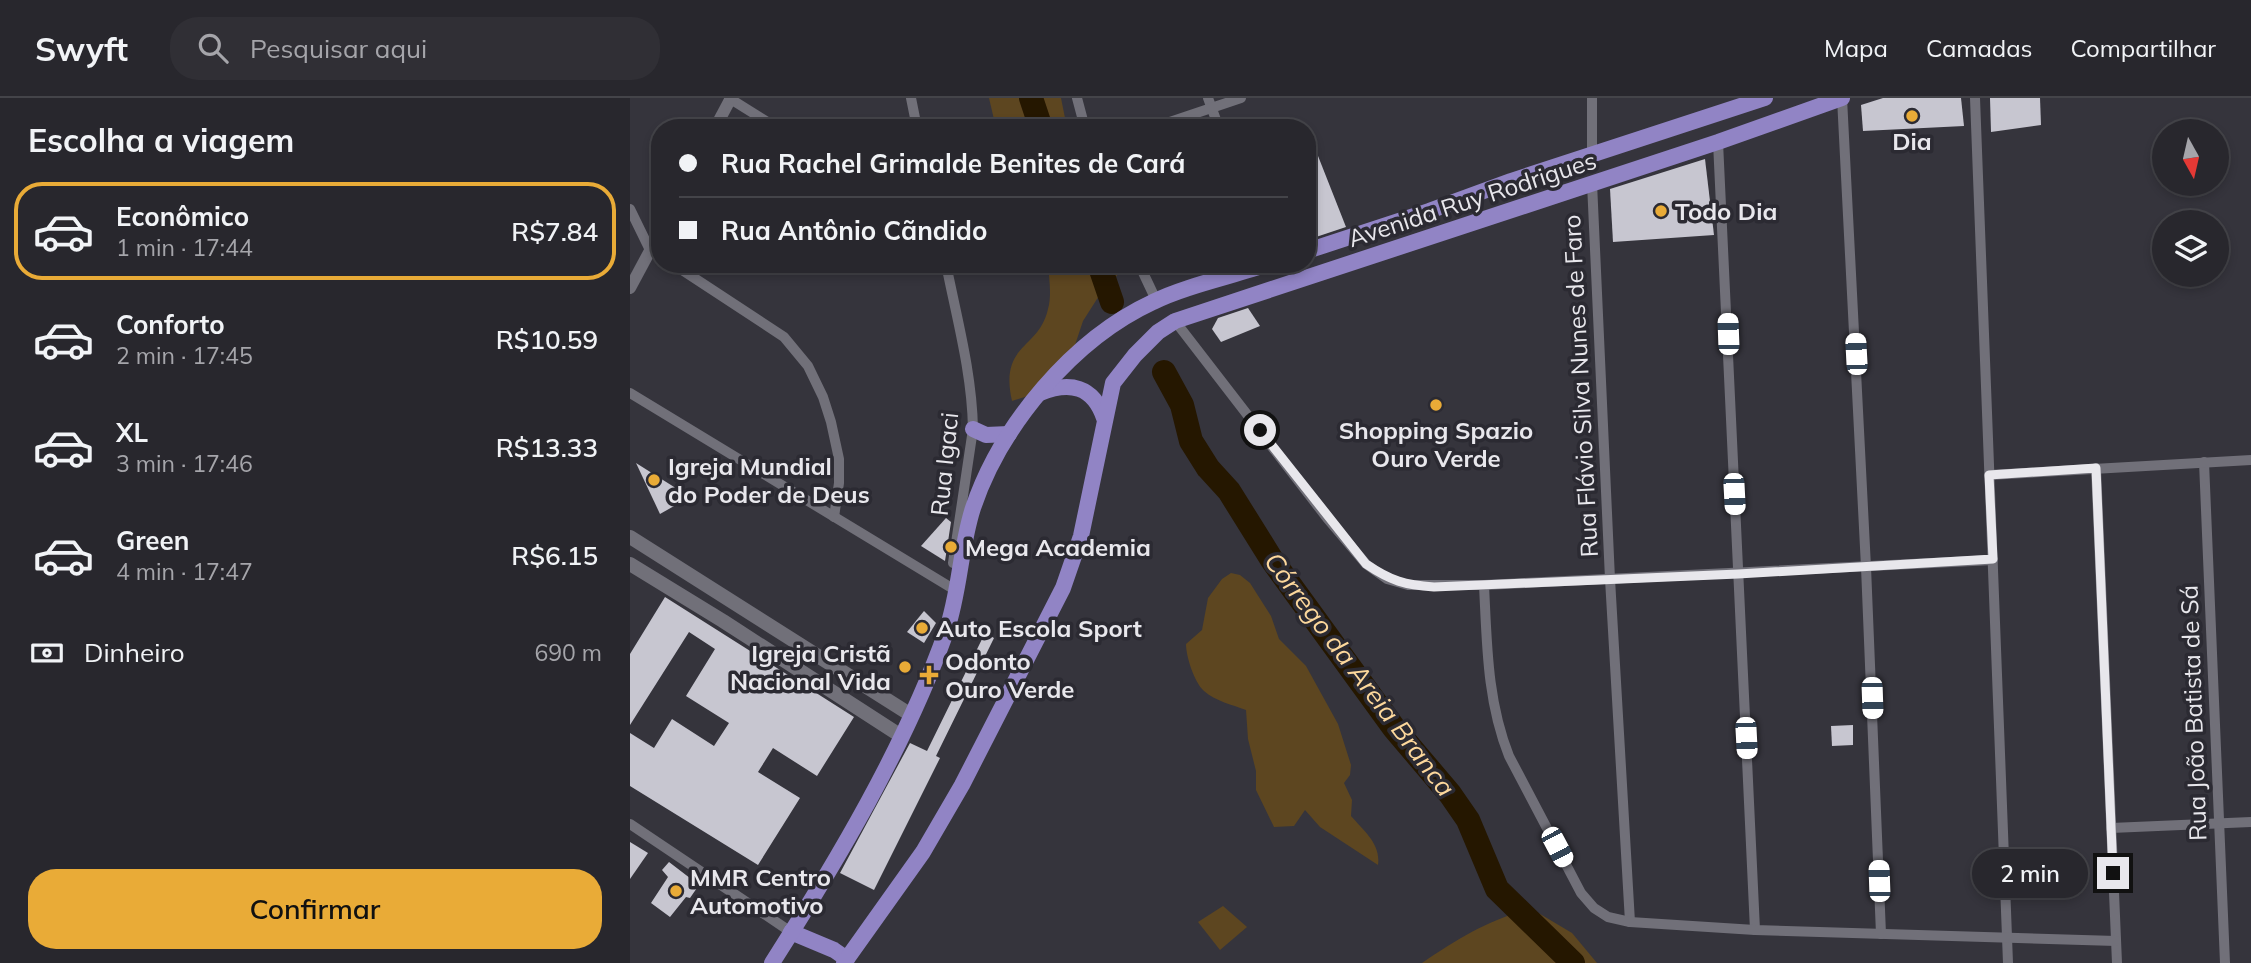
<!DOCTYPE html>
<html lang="pt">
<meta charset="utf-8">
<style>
body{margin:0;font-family:Mulish,sans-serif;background:#302f35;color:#f1f3f6;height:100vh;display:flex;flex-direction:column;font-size:26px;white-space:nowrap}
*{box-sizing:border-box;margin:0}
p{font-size:23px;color:#a5a5aa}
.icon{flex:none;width:38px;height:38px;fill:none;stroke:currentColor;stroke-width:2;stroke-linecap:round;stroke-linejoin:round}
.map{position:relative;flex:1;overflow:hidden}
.details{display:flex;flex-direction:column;background:#28272d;width:630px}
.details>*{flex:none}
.banner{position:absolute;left:21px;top:21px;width:665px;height:154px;border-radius:28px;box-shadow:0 4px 10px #0003,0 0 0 2px #444449;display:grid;align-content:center;height:154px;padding:0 28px;background:#28272d}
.needle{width:46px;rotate:172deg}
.fabs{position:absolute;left:1522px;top:21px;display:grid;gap:14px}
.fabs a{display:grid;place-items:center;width:77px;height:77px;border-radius:50%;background:#28272d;box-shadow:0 4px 10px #0003,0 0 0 2px #444449;font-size:35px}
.end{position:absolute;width:32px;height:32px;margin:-16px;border:9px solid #e8e7ec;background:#111;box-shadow:0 0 0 4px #111}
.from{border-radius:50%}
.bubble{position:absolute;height:49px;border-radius:24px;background:#28272d;box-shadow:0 4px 10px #0003,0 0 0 2px #444449;font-size:23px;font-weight:600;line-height:49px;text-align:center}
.car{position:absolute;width:21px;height:42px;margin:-21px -10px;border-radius:9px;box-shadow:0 0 5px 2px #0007;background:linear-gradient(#fff 24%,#345 0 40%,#fff 0 76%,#345 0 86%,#fff 0)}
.banner b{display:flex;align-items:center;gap:24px;height:66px;font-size:26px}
.banner b+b{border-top:2px solid #444449}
.banner i{width:18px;height:18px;background:#f1f3f6}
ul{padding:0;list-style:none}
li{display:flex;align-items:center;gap:21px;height:98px;margin:0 14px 10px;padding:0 14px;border:4px solid transparent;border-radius:28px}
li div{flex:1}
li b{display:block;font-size:26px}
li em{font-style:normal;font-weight:600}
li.on{border-color:#e9ab37}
li>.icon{width:63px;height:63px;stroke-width:1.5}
h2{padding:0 28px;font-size:32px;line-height:84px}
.pay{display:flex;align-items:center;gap:18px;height:77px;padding:0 28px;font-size:26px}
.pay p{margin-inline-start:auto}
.button{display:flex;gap:14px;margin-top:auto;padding:14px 28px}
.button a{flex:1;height:80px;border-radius:28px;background:#e9ab37;color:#111;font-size:28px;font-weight:600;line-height:80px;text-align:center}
header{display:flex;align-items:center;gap:42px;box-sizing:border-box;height:98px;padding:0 35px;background:#28272d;border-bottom:2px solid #444449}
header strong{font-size:33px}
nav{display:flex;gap:38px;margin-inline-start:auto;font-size:24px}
.search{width:490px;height:63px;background:#302f35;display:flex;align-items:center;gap:18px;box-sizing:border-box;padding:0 24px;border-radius:28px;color:#a5a5aa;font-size:26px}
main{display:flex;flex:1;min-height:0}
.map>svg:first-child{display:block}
.green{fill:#5d4620}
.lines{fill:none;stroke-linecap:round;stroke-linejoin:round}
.river{stroke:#251700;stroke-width:24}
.building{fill:#c7c6d0}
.minor{stroke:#717079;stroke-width:10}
.tertiary{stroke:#717079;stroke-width:12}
.secondary{stroke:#717079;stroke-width:14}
.primary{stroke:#9184c5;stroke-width:16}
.route{stroke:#e8e7ec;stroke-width:9}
.poi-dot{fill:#e9ab37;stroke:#2b2a32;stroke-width:2.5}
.labels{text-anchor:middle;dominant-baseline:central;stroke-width:7;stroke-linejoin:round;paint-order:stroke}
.poi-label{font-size:24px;font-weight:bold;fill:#e8e7ec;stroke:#2b2a32;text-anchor:start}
.street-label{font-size:24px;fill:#e8e7ec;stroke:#2b2a32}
.water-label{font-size:26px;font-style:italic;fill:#fdd89c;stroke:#2b2a32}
</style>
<header>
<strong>Swyft</strong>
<div class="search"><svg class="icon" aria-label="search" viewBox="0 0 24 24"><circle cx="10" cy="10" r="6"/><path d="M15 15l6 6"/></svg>Pesquisar aqui</div>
<nav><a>Mapa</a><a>Camadas</a><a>Compartilhar</a></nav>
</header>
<main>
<section class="details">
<h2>Escolha a viagem</h2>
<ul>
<li class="on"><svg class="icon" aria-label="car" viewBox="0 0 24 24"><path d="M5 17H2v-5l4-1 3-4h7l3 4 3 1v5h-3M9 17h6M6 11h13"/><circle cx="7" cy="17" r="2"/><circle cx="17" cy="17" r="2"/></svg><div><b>Econômico</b><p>1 min · 17:44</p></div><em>R$7.84</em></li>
<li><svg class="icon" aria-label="car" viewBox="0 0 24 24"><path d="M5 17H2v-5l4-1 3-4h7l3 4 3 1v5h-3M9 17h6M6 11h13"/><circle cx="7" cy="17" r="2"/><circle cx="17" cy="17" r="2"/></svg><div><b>Conforto</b><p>2 min · 17:45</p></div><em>R$10.59</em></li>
<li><svg class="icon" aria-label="car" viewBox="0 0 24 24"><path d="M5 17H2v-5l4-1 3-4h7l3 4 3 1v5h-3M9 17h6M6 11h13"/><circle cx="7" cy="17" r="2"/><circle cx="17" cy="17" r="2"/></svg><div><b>XL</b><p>3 min · 17:46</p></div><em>R$13.33</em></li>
<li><svg class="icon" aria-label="car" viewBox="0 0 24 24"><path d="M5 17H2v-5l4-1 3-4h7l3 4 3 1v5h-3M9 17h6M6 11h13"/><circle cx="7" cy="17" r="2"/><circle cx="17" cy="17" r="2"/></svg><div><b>Green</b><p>4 min · 17:47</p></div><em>R$6.15</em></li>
</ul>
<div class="pay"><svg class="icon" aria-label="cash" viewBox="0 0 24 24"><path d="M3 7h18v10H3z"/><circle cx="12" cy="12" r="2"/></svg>Dinheiro<p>690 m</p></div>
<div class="button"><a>Confirmar</a></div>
</section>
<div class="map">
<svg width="1621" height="865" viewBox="0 0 1621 865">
<rect width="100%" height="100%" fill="#35343c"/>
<g class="green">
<polygon points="359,0 431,0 437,30 366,30"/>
<path d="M418 166H494L495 168 467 201 453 223 445 247 433 265 401 297 382 303C369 245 409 252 418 211 422 197 419 180 418 166Z"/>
<path d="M601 475 610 477 620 485 641 518 649 541 676 568 708 626 721 667 720 677 714 685 722 702 721 718C734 733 751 746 748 767L690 729 675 712 664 728 644 729 626 692V673L618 641 616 612C603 607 585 603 574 593 564 584 556 558 556 546L572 532 578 500 592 481Z"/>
<polygon points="593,808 617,829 590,852 568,824"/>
<path d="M900 810 942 835 967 865H792C828 840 858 823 900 810Z"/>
</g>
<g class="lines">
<g class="river">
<polyline points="401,0 411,30"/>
<polyline points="469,166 482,204"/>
<polyline points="534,274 552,307 561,343 578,370 599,393 642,462 764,630 820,696 838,722 867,791 943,865"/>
</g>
</g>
<g class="building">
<polygon points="1253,0 1331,0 1334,28 1233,33 1231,7"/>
<polygon points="1360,0 1410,0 1411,27 1361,34"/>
<polygon points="677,30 716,129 677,142"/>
<polygon points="1075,61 1084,137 983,144 980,91"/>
<polygon points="618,210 630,228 591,244 582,231 588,220"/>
<polygon points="6,365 60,399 30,416"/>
<polygon points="316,420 321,424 315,463 291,448"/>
<polygon points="35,499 224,619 187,678 143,650 128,674 170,700 128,767 0,688 0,635 24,650 42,621 84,648 99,625 56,598 85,551 59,534 0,627 0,556"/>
<polygon points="294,513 306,525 294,545 277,534"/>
<polygon points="355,535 364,540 306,658 310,660 244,792 210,775 280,645 297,653"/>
<polygon points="1223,627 1223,647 1202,648 1201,628"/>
<polygon points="0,744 18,755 0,781"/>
<polygon points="39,764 69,787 60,800 56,799 40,819 21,805 38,779 32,772"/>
</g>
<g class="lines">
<g class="minor">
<polyline points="99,0 147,30"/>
<polyline points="281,0 287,30"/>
<polyline points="447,0 455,30"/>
<polyline points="578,0 589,30"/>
<polyline points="962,0 962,56"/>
<polyline points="1212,0 1236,469 1251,836"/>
<polyline points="1345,0 1378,865"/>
<polyline points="522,30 611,0"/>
<polyline points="1088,44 1125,832"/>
<polyline points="962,85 980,481 1000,824"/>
<polyline points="0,111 20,152 30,158"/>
<polyline points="43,166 154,239 178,268 193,299 201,324 209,361 209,385 204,419"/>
<path d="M316 166C327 221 342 275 343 331L323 465"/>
<polyline points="509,166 526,202"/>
<polyline points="545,223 697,420 736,466 757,481 778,487 854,487 1363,462"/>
<polyline points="0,295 325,492"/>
<polyline points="1574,364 1595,865"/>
<polyline points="1466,370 1487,865"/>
<polyline points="1359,377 1621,362"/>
<path d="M854 487C857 546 857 603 879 658L951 795 964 810 978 819 1000 824 1125 832 1486 843"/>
<polyline points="0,726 161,834"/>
<polyline points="1481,730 1621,724"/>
</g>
<g class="tertiary">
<polyline points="85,30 101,0"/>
<polyline points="0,190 30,134"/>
</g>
<g class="secondary">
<polyline points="0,439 281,617"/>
<polyline points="0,466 93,523 271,638"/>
</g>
<g class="primary">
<polyline points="677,153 799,113 881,83 1135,0"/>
<path d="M410 295C440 283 463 288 474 320"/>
<polyline points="343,331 356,337 379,336"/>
<polyline points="161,834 204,852 217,861"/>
<path d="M142 865C207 763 275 649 316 534 330 494 330 450 343 410 371 327 443 241 523 204 555 188 603 178 638 166"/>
<polyline points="214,865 293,754 332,687 433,490 451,438 483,285 505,257 528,234 545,223 1088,44 1212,0"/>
</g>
</g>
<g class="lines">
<path class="route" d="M630 332 736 466C761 483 775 487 804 489L1108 476 1363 461 1359 377 1466 370 1483 775"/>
</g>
<g class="poi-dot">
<circle cx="1282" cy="18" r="7"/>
<circle cx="1031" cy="113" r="7"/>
<circle cx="806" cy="307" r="7"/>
<circle cx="24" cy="382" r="7"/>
<circle cx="321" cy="449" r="7"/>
<circle cx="292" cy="530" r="7"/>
<circle cx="275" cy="569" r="7"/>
<path d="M295.5 566.5h7v7h7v7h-7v7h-7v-7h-7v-7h7z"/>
<circle cx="46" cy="793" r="7"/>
</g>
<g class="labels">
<g class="poi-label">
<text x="1282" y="43" text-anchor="middle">Dia</text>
<text x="1045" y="113">Todo Dia</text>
<text x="806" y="332" text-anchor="middle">Shopping Spazio<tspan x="806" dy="28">Ouro Verde</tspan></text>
<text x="38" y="368">Igreja Mundial<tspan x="38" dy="28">do Poder de Deus</tspan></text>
<text x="335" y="449">Mega Academia</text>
<text x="306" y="530">Auto Escola Sport</text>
<text x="261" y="555" text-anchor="end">Igreja Cristã<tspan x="261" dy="28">Nacional Vida</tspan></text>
<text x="315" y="563">Odonto<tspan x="315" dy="28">Ouro Verde</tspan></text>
<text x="60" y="779">MMR Centro<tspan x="60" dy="28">Automotivo</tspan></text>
</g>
<g class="street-label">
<text transform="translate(842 101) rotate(-18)">Avenida Ruy Rodrigues</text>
<text transform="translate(950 288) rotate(-93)">Rua Flávio Silva Nunes de Faro</text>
<text transform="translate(314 366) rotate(-84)">Rua Igaci</text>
<text transform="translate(1563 615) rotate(-92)">Rua João Batista de Sá</text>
</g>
<g class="water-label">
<text transform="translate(730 576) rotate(53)">Córrego da Areia Branca</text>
</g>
</g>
</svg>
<div class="fabs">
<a><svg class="needle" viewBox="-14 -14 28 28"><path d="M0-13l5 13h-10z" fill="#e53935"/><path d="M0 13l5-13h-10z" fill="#a5a5aa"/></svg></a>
<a><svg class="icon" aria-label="layers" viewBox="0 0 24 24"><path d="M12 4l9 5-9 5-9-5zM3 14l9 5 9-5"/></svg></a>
</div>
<i class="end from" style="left:630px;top:332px"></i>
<i class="end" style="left:1483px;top:775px"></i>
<div class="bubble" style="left:1342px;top:751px;width:116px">2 min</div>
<i class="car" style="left:1098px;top:236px;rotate:358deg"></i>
<i class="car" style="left:1226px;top:256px;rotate:357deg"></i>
<i class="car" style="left:1104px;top:396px;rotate:177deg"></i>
<i class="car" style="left:1242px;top:600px;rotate:178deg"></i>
<i class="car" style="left:1116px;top:640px;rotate:177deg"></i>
<i class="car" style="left:927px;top:749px;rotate:152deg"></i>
<i class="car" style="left:1249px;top:783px;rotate:358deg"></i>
<div class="banner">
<b><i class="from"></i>Rua Rachel Grimalde Benites de Cará</b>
<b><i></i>Rua Antônio Cãndido</b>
</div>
</div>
</main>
